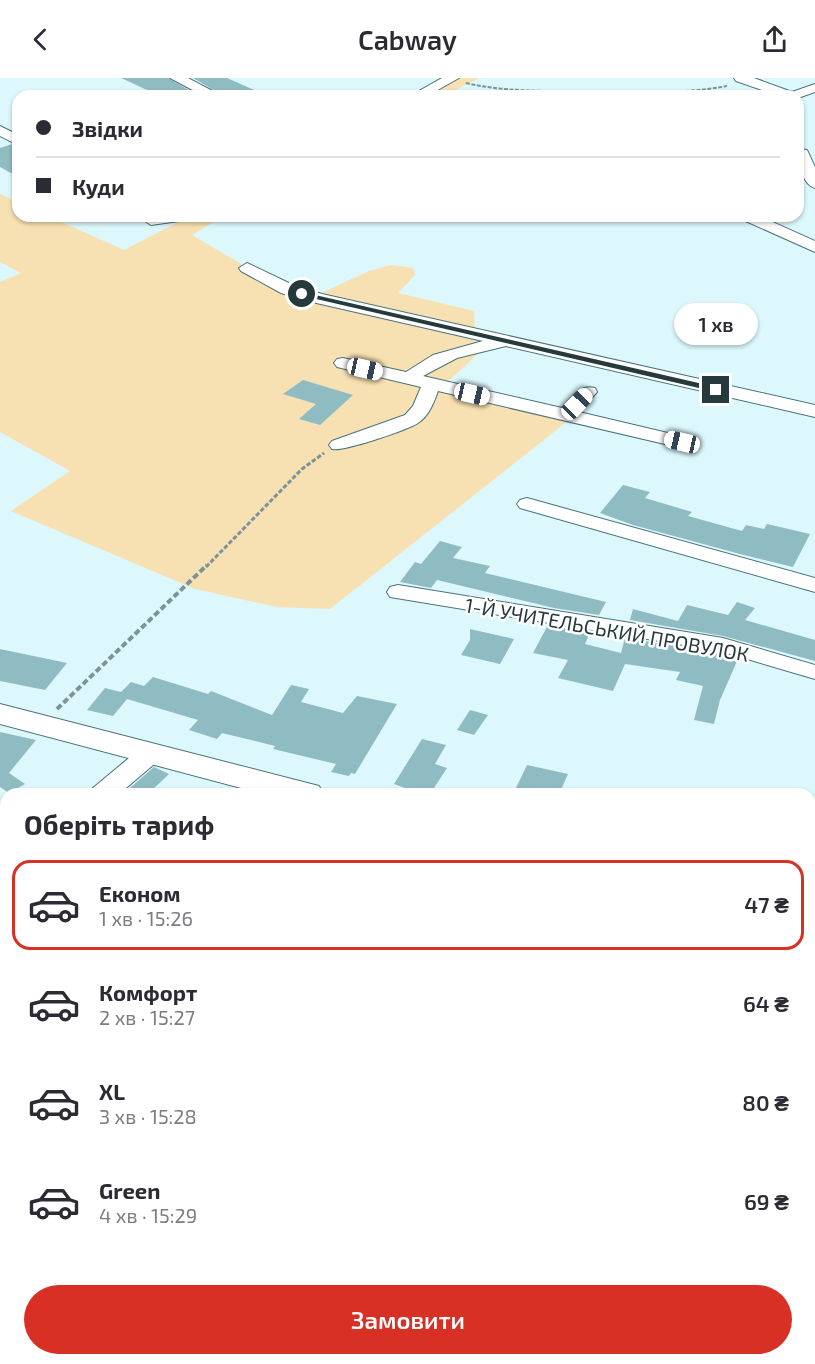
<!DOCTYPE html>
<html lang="uk">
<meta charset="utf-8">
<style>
body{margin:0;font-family:"Exo 2",sans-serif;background:#f7f7f7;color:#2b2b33;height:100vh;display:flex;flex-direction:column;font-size:22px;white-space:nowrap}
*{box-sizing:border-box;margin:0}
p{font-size:20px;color:#7c7c81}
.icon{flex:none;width:33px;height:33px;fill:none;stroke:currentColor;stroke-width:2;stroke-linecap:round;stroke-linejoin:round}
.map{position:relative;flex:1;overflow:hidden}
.drawer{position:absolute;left:0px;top:710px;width:816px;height:578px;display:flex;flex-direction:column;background:#fff;border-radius:18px 18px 0 0;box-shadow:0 2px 4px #0004}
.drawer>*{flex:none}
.hud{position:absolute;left:12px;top:12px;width:792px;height:132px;border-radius:18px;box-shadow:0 2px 4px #0004;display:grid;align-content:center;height:132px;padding:0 24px;background:#fff}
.end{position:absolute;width:27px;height:27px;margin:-14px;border:8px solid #26393c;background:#fff;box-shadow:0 0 0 3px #fff}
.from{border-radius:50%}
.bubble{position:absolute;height:42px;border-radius:21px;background:#fff;box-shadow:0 2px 4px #0004;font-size:20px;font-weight:600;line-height:42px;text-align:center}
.car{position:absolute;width:18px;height:36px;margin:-18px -9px;border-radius:8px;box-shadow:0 0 4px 2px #0007;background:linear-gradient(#fff 24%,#345 0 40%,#fff 0 76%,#345 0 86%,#fff 0)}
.hud b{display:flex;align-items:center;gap:21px;height:57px;font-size:22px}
.hud b+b{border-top:2px solid #e1e1e2}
.hud i{width:15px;height:15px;background:#2b2b33}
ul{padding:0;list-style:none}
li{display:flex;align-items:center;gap:18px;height:90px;margin:0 12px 9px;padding:0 12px;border:3px solid transparent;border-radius:18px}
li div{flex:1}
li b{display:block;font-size:22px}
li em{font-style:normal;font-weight:600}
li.active{border-color:#d93025}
li>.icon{width:54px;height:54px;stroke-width:1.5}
h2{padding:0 24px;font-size:27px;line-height:72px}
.action{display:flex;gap:12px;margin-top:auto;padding:12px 24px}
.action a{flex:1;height:69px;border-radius:36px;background:#d93025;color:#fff;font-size:24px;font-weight:600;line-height:69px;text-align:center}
header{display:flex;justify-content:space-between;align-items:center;height:78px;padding:0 24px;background:#fff;font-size:27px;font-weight:600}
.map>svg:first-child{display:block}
.green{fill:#f7e0b2}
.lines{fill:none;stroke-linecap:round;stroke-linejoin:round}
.stream-far1{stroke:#af9866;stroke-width:7}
.stream{stroke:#af9866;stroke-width:9}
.building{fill:#8fbcc3}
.minor-casing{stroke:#48737a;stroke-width:2}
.major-casing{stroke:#48737a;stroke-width:2}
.path-far2{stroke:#7c9397;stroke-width:2;stroke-dasharray:4 1.5;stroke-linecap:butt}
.path-far1{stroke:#7c9397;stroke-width:3;stroke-dasharray:4.5 2;stroke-linecap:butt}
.path{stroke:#7c9397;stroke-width:4;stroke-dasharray:6 3;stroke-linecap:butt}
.minor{fill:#fff;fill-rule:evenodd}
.major{fill:#fff;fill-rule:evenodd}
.route{fill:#26393c}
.labels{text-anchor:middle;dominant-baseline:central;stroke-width:5;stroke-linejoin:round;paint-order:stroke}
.street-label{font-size:20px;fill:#26393c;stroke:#fff}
</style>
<header><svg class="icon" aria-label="back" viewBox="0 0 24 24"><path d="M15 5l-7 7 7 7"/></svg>Cabway<svg class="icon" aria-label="share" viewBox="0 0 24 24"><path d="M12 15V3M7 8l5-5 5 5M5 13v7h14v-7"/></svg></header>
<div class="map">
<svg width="815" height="1286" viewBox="0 0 815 1286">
<rect width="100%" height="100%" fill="#dcf8fc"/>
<g class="green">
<polygon points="460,0 479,0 444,18 424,18"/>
<polygon points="0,116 18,124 18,138 48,138 124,172 190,138 224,138 192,157 282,210 317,217 369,193 391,187 413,190 415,197 398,215 474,233 475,256 495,260 442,309 569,342 330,531 277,529 195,511 11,433 70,393 0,354 0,204 21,195 0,184"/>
<polygon points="352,1281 571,1281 579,1286 348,1286"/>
</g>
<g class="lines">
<polyline class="stream-far1" points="0,747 6,757"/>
<polyline class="stream" points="810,1041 815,1040"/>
</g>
<g class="building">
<polygon points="121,0 168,0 199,18 160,18"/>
<polygon points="193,0 227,0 268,18 224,18"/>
<polygon points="12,66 18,69 18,99 0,89 0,70"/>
<polygon points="303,302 353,317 320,347 299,341 316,326 283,316"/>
<polygon points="623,407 650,414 645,420 692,434 688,438 742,453 746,447 764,451 767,446 810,456 793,489 740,476 633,447 600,435"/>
<polygon points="440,463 462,469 453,480 490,488 485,495 606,524 599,537 554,530 437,502 431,510 400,504 415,484 421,486"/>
<polygon points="737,524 755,530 745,542 815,562 815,583 723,558 630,542 633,531 678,543 687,527 728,537"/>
<polygon points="548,547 590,554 585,566 621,575 625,560 720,575 738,581 720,622 714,646 694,642 703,608 676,602 680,594 625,586 613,613 558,600 568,582 533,575"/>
<polygon points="470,551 514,561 500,586 461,577 470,562"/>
<polygon points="0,571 67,585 45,612 0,603"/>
<polygon points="153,599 208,616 211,613 272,637 291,607 309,611 301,624 343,635 357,618 397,626 355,696 351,695 349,698 331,694 336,686 273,671 275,668 222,655 217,661 189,652 198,642 127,621 113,638 87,632 105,610 121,614 131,604 144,608"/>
<polygon points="470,632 488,637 474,657 457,652"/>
<polygon points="0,654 36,662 9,695 25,706 9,715 0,709"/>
<polygon points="422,661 446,667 435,686 447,690 430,716 421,716 394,706"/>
<polygon points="527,687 568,696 559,716 513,716"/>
<polygon points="154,689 169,696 148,716 123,716"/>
</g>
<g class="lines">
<defs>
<g id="minor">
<polygon points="170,0 188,0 222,18 204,18"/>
<polygon points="442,0 459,0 427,18 410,18"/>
<polygon points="734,0 754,0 792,14 815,6 815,14 798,20 798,18 779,18 736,3"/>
<polygon points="0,48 18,57 18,67 0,58"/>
<path d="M802 71 807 72 815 89V110C802 107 798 83 798 72Z"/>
<polygon points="137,138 187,138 179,143 151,147"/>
<polygon points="738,138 759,138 815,163 815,174 741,141"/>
<path d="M247 185 293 207 322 216 815 327V339L506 268 457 280 423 298 562 330C571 320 580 306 595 310L597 314 579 334 689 360 692 364 689 368 682 370 438 313C434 324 429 338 418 345 408 352 342 374 332 371L329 367 332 363 405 337 413 328 421 309 337 289 334 285 337 281 343 280 406 294 433 277 483 263 312 224 281 215 241 193 239 190Z"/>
<polygon points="527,420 815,500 815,514 520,430 517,426 520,422"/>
<polygon points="398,507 723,560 815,587 815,601 720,573 390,519 387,514 390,509"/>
<polygon points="150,668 159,670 162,676 159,682 119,716 90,716 93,710 141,670"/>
<polygon points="0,778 6,780 6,802 0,801"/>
<polygon points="0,1245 6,1246 6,1278 0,1277"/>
<polygon points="130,1281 164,1281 162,1286 128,1286"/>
<polygon points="589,1281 629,1281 631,1286 591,1286"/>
</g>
<g id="major">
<polygon points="0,626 319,708 323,716 264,716 0,646"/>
<polygon points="810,829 815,830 815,856 810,855"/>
</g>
</defs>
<use href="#minor" class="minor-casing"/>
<use href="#major" class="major-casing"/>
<path class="path-far2" d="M466 5C506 14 544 13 585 13 633 13 679 17 727 8"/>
<polyline class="path-far1" points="206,489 302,391 324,375"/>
<polyline class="path" points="57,631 207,487"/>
<use href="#minor" class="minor"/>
<use href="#major" class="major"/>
</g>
<polygon class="route" points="302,214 716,309 720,312 716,314 299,217"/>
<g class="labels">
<g class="street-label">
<text transform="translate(607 551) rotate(10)">1-Й УЧИТЕЛЬСЬКИЙ ПРОВУЛОК</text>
</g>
</g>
</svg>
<i class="end from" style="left:302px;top:216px"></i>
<i class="end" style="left:716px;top:312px"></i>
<div class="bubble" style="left:674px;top:225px;width:84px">1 хв</div>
<i class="car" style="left:365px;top:291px;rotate:103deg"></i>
<i class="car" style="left:472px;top:316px;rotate:103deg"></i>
<i class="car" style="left:577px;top:326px;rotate:44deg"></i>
<i class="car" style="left:682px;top:364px;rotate:283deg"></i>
<div class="hud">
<b><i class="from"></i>Звідки</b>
<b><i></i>Куди</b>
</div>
<section class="drawer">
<h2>Оберіть тариф</h2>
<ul>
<li class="active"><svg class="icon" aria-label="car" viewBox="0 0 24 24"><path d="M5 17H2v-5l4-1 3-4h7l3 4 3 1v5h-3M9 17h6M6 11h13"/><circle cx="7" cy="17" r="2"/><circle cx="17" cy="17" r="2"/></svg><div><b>Економ</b><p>1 хв · 15:26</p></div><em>47 ₴</em></li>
<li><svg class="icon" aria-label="car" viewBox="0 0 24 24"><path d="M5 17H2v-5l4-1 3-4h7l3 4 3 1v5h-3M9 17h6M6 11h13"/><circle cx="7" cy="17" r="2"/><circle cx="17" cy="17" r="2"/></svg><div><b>Комфорт</b><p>2 хв · 15:27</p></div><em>64 ₴</em></li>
<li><svg class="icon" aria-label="car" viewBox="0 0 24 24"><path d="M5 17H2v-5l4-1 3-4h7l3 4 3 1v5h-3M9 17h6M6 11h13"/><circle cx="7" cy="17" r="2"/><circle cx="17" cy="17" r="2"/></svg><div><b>XL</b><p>3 хв · 15:28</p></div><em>80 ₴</em></li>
<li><svg class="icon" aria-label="car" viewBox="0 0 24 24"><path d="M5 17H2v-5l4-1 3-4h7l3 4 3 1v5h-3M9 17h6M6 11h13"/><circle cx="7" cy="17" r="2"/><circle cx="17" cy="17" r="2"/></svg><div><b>Green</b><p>4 хв · 15:29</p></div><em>69 ₴</em></li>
</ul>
<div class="action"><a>Замовити</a></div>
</section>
</div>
